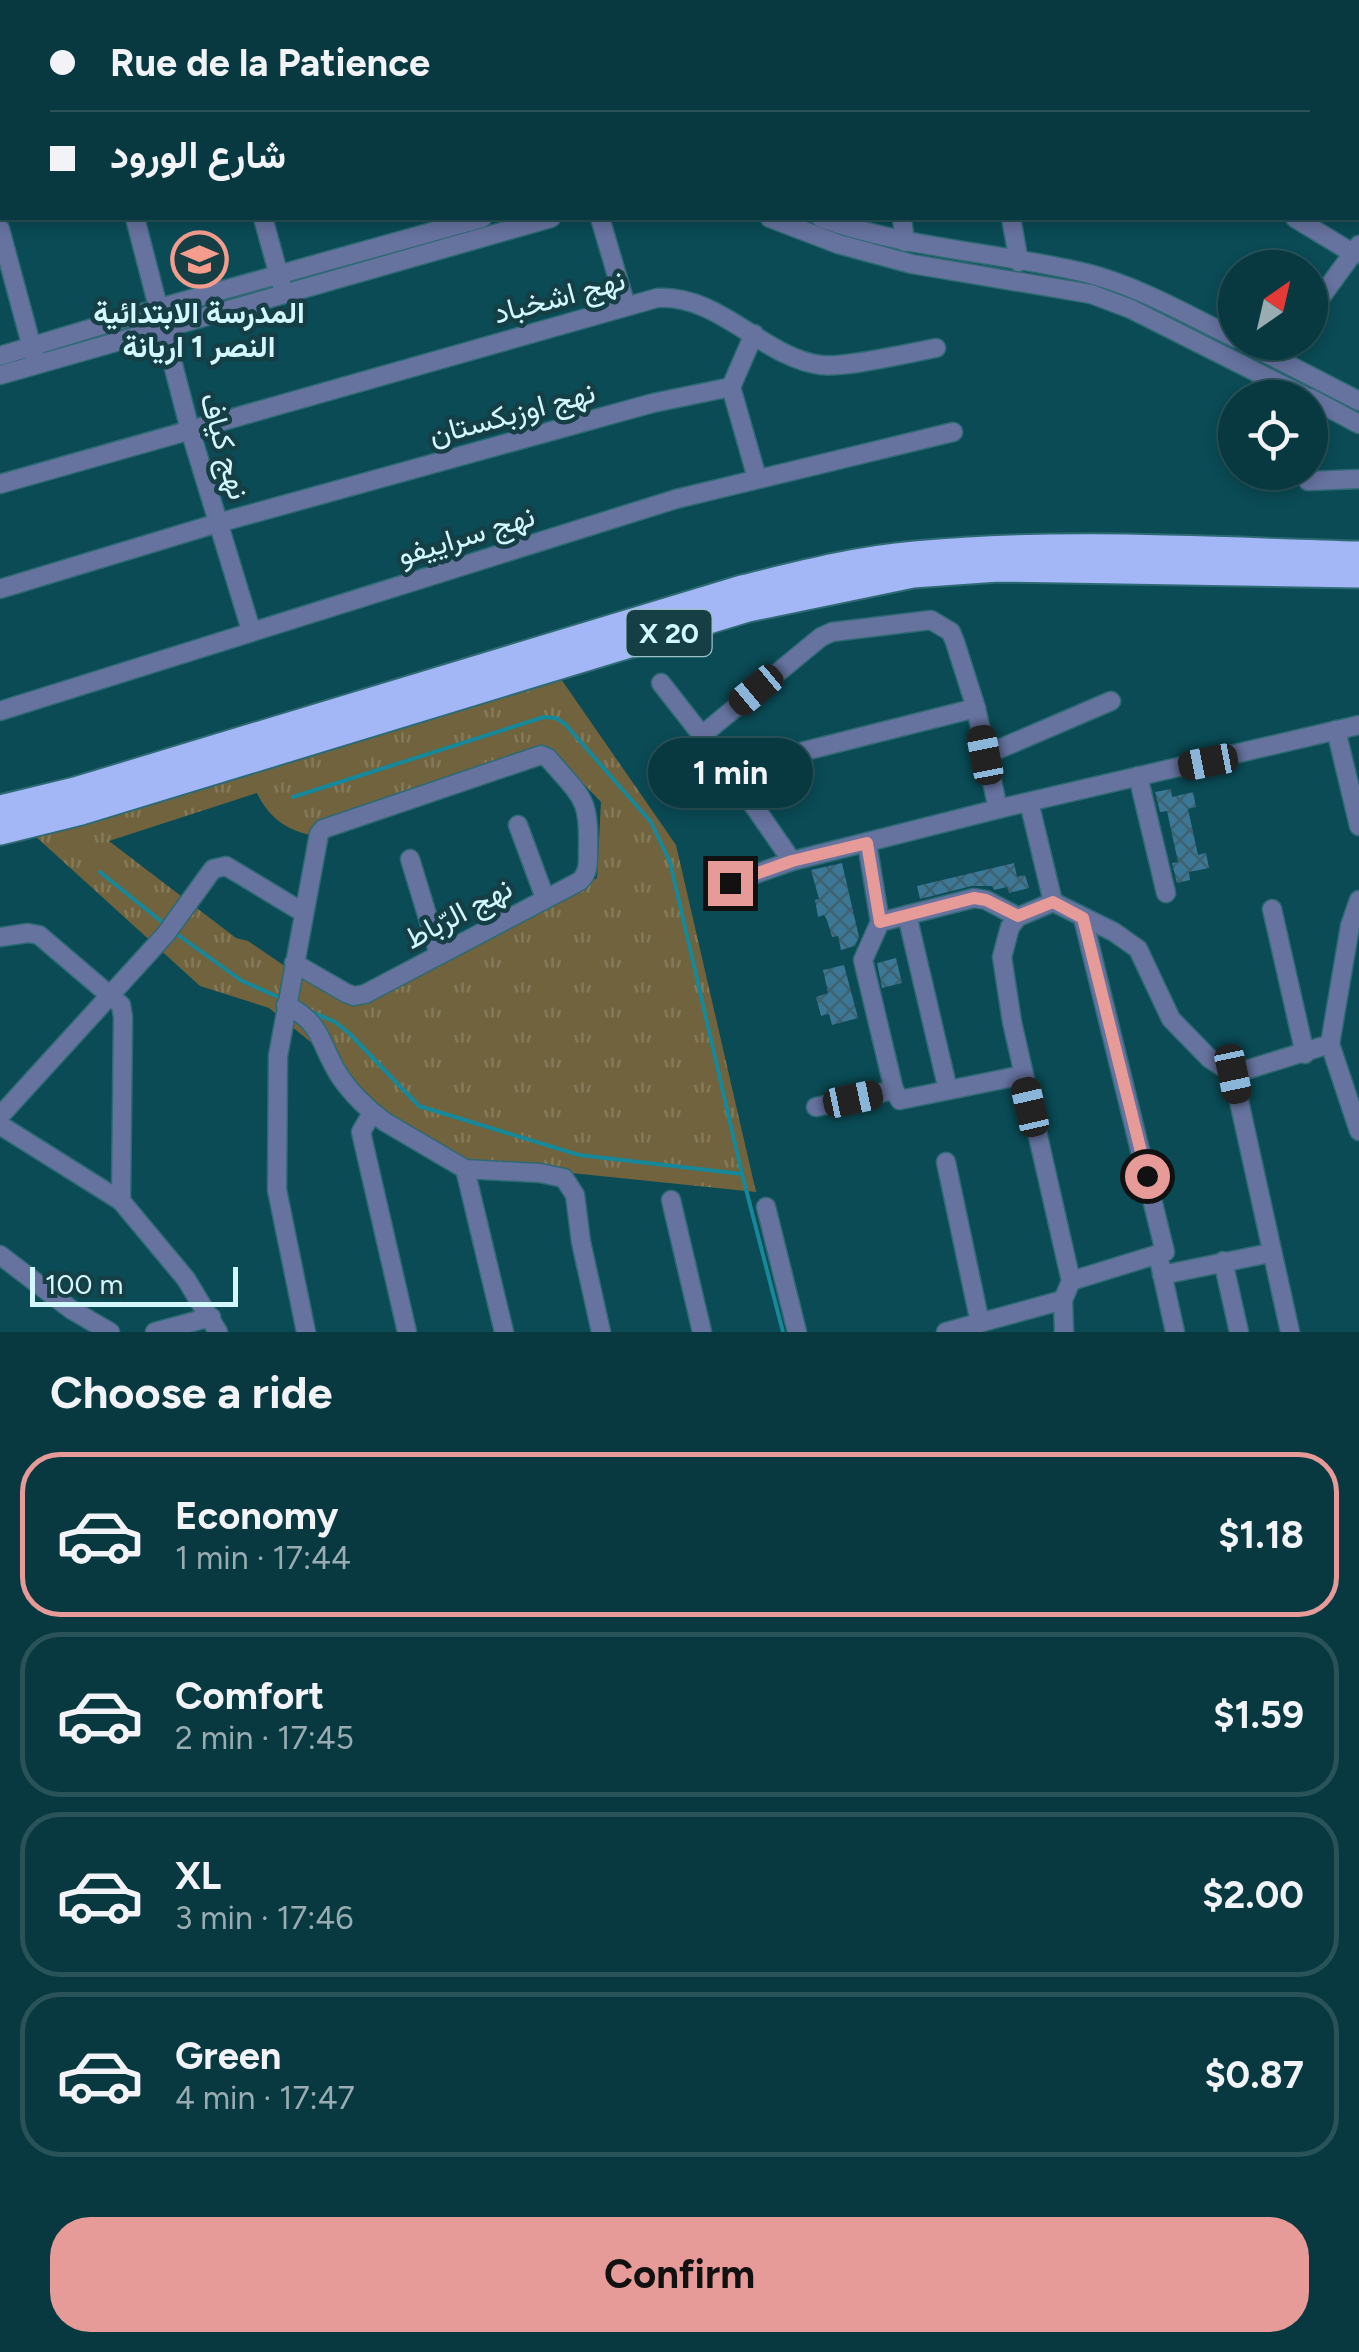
<!DOCTYPE html>
<meta charset="utf-8">
<style>
body{margin:0;font-family:Figtree,Vazirmatn,sans-serif;background:#113f47;color:#f1f3f6;height:100vh;display:flex;flex-direction:column;font-size:38px;white-space:nowrap}
*{box-sizing:border-box;margin:0}
p{font-size:32px;color:#98acb1}
.icon{flex:none;width:55px;height:55px;fill:none;stroke:currentColor;stroke-width:2;stroke-linecap:round;stroke-linejoin:round}
.map{position:relative;height:1332px;overflow:hidden}
.side{display:flex;flex-direction:column;background:#083840;flex:1}
.side>*{flex:none}
.banner{position:absolute;left:0px;top:0px;width:1360px;height:220px;box-shadow:0 5px 15px #0003,0 0 0 2px #295259;display:grid;align-content:center;height:220px;padding:0 50px;background:#083840}
.needle{width:65px;rotate:34deg}
.controls{position:absolute;left:1218px;top:250px;display:grid;gap:20px}
.controls a{display:grid;place-items:center;width:110px;height:110px;border-radius:50%;background:#083840;box-shadow:0 5px 15px #0003,0 0 0 2px #295259;font-size:50px}
.scale{position:absolute;left:30px;bottom:25px;width:208px;box-sizing:border-box;padding-left:10px;border:5px solid #d3f7ff;border-top:0;font-size:28px;line-height:35px;white-space:nowrap;color:#d3f7ff;-webkit-text-stroke:8px #163e45;paint-order:stroke}
.end{position:absolute;width:45px;height:45px;margin:-22px;border:12px solid #e69b98;background:#111;box-shadow:0 0 0 5px #111}
.from{border-radius:50%}
.bubble{position:absolute;height:70px;border-radius:35px;background:#083840;box-shadow:0 5px 15px #0003,0 0 0 2px #295259;font-size:32px;font-weight:700;line-height:70px;text-align:center}
.car{position:absolute;width:30px;height:60px;margin:-30px -15px;border-radius:12px;box-shadow:0 0 8px 2px #0007;background:linear-gradient(#222 24%,#8ab4d8 0 40%,#222 0 76%,#8ab4d8 0 86%,#222 0)}
.banner b{display:flex;align-items:center;gap:35px;height:95px;font-size:38px}
.banner b+b{border-top:2px solid #295259}
.banner i{width:25px;height:25px;background:#f1f3f6}
ul{padding:0;list-style:none}
li{display:flex;align-items:center;gap:30px;height:165px;margin:0 20px 15px;padding:0 30px;border:5px solid #295259;border-radius:40px}
li div{flex:1}
li b{display:block;font-size:38px}
li em{font-style:normal;font-weight:700}
li.current{border-color:#e69b98}
li>.icon{width:90px;height:90px;stroke-width:1.5}
h2{padding:0 50px;font-size:45px;line-height:120px}
.primary-button{display:flex;gap:20px;margin-top:auto;padding:20px 50px}
.primary-button a{flex:1;height:115px;border-radius:40px;background:#e69b98;color:#111;font-size:40px;font-weight:700;line-height:115px;text-align:center}
.map>svg:first-child{display:block}
.grass{fill:url(#grass-tufts);fill-rule:evenodd}
.lines{fill:none;stroke-linecap:round;stroke-linejoin:round}
.stream{stroke:#178899;stroke-width:4}
.building{fill:url(#building-cross-hatch)}
.minor-casing{stroke:#2e6a74;stroke-width:21}
.highway-casing{stroke:#2e6a74;stroke-width:29}
.minor{stroke:#66739f;stroke-width:18}
.highway{stroke:#a3b6f5;stroke-width:25}
.route{stroke:#e69b98;stroke-width:12}
.labels{text-anchor:middle;dominant-baseline:central;stroke-width:9;stroke-linejoin:round;paint-order:stroke}
.shield{fill:#163e45;stroke:#9ac0c7;stroke-width:2.5}
.shield-label{font-size:28px;font-weight:bold;fill:#d3f7ff}
.street-label{font-size:30px;fill:#d3f7ff;stroke:#163e45}
.poi-label{font-size:30px;font-weight:bold;fill:#d3f7ff;stroke:#163e45}
</style>
<div class="map">
<svg width="1359" height="1332" viewBox="0 0 1359 1332">
<defs>
<pattern id="grass-tufts" width="24" height="20" patternUnits="userSpaceOnUse" patternTransform="scale(2.5)"><rect width="24" height="20" fill="#70633d"/><path d="M3 7l-1-3M5 7V3M7 7l1-3M15 17l-1-3M17 17v-4M19 17l1-3" fill="none" stroke="#847a5a"/></pattern>
<pattern id="building-cross-hatch" width="8" height="8" patternUnits="userSpaceOnUse" patternTransform="scale(2.5)"><rect width="8" height="8" fill="#3c7895"/><path d="M0 0l8 8M0 8l8-8" fill="none" stroke="#3e6170"/></pattern>
</defs>
<rect width="100%" height="100%" fill="#0a4b55"/>
<path class="grass" d="M561 679 676 845 756 1192 463 1162 388 1113 329 1057 269 1008 200 986 34 835ZM548 747 601 802 597 878 356 1004 289 969 248 941 236 938 109 841 257 793C268 816 285 830 311 835L318 821Z"/>
<g class="lines">
<g class="stream">
<polyline points="293,797 544,717 556,718 565,724 651,822 670,862 742,1174 783,1332"/>
<polyline points="100,872 167,926"/>
<polyline points="174,932 242,981 285,1000"/>
<polyline points="312,1012 335,1022 349,1033 419,1106 579,1155 742,1174"/>
</g>
</g>
<g class="building">
<polygon points="1171,789 1172,797 1193,792 1196,807 1188,809 1198,855 1206,853 1209,868 1189,872 1190,880 1177,883 1172,863 1178,862 1167,811 1160,812 1155,792"/>
<polygon points="842,863 859,937 855,946 841,950 838,936 832,937 827,920 824,915 818,917 815,900 819,899 811,870"/>
<polygon points="1014,863 1017,877 1025,875 1029,888 1009,893 1007,887 994,890 992,886 972,886 920,899 917,886"/>
<polygon points="896,958 902,983 882,988 877,963"/>
<polygon points="844,965 858,1018 832,1025 829,1014 821,1016 816,997 828,993 823,970"/>
</g>
<g class="lines">
<defs>
<g id="minor">
<polyline points="196,0 197,2"/>
<polyline points="661,0 662,2"/>
<polyline points="869,0 870,2"/>
<polyline points="975,0 975,2"/>
<polyline points="1083,0 1083,2"/>
<polyline points="1177,0 1178,2"/>
<polyline points="1286,0 1286,2"/>
<polyline points="214,2 215,0"/>
<polyline points="273,2 282,0"/>
<polyline points="809,2 822,0"/>
<polyline points="1358,135 1359,135"/>
<polyline points="0,215 2,214"/>
<polyline points="135,218 190,430 251,630"/>
<polyline points="263,218 281,283"/>
<polyline points="600,218 626,306"/>
<polyline points="770,218 838,244 912,264 1091,294 1131,309 1308,398"/>
<path d="M821 218C907 249 998 252 1086 273 1138 286 1187 315 1235 338"/>
<polyline points="902,218 905,242"/>
<polyline points="1011,218 1019,262"/>
<polyline points="1295,218 1354,254"/>
<polyline points="0,229 35,359"/>
<polyline points="1310,312 1359,245"/>
<polyline points="1244,342 1359,401"/>
<polyline points="0,356 159,308 482,218"/>
<polyline points="0,375 551,218"/>
<polyline points="731,387 757,478"/>
<polyline points="731,387 754,334"/>
<polyline points="1310,398 1359,424"/>
<polyline points="1308,481 1359,479"/>
<path d="M0 484 657 298C720 294 763 358 821 365 845 368 909 353 936 348"/>
<polyline points="0,589 218,523 653,403 731,387"/>
<polyline points="661,683 729,770 792,861"/>
<polyline points="0,711 676,499 953,432"/>
<polyline points="1336,730 1359,826"/>
<polyline points="701,736 821,637 832,632 931,620 951,632 955,642 976,708 998,809"/>
<polyline points="985,755 1111,701"/>
<polyline points="729,770 976,708"/>
<polyline points="1138,776 1166,893"/>
<polyline points="1029,802 1053,902 1114,932 1138,949 1171,1019 1209,1058 1233,1074 1330,1044"/>
<polyline points="518,825 545,898"/>
<polyline points="867,843 880,922"/>
<polyline points="410,859 439,954"/>
<polyline points="730,883 792,861 998,809 1359,725"/>
<polyline points="1359,900 1350,926 1330,1044 1359,1131"/>
<polyline points="1053,902 1018,917 1010,927 1002,957 1012,1022 1071,1281 1063,1300 1064,1332"/>
<polyline points="1272,909 1305,1054"/>
<polyline points="907,915 948,1090"/>
<polyline points="880,922 863,960 894,1090"/>
<polyline points="880,922 974,898 986,900 1018,917"/>
<polyline points="0,937 28,933 39,935 121,1005 123,1017 121,1201"/>
<path d="M294 963 346 993 354 996 365 994 580 881C589 872 588 863 588 851 590 797 582 798 548 758L541 755 323 829 319 834 278 1056 277 1190 306 1332"/>
<path d="M286 1005C323 1023 319 1043 339 1075 350 1092 368 1110 385 1122L465 1169 540 1173 564 1178 575 1195 581 1242 601 1332"/>
<polyline points="1233,1074 1290,1332"/>
<polyline points="816,1107 894,1090 900,1100 1023,1075"/>
<polyline points="372,1113 361,1132 407,1332"/>
<polyline points="0,1116 165,935 213,869 226,866 304,913"/>
<polyline points="0,1125 121,1201 186,1279 218,1332"/>
<polyline points="946,1162 980,1323"/>
<polyline points="465,1169 504,1332"/>
<polyline points="671,1200 702,1332"/>
<polyline points="766,1207 797,1332"/>
<polyline points="0,1255 72,1310 110,1332"/>
<polyline points="1223,1261 1239,1332"/>
<polyline points="1160,1264 1175,1332"/>
<polyline points="1162,1275 1270,1253"/>
<polyline points="1071,1281 1165,1252 1083,918"/>
<polyline points="155,1332 211,1317"/>
<polyline points="946,1332 1063,1300"/>
</g>
<g id="highway">
<path d="M0 808 75 790 742 588C799 574 856 559 915 554 1063 540 1211 550 1359 554"/>
<polyline points="0,832 81,812 748,609 913,575 998,569 1359,575"/>
</g>
</defs>
<use href="#minor" class="minor-casing"/>
<use href="#highway" class="highway-casing"/>
<use href="#minor" class="minor"/>
<use href="#highway" class="highway"/>
</g>
<g class="lines">
<polyline class="route" points="730,883 792,861 867,843 880,922 974,898 986,900 1018,916 1053,902 1083,918 1147,1176"/>
</g>
<defs>
<symbol id="school-ring" viewBox="-11 -11 22 22"><circle r="9.5" fill="#163e45" stroke="#f49d8d" stroke-width="1.5"/><path d="M0-5L7-2L0 1L-7-2ZM-4 1L0 2.5L4 1V4Q0 6-4 4Z" fill="#f49d8d"/></symbol>
</defs>
<g fill-rule="evenodd">
<use href="#school-ring" x="168" y="228" width="63" height="63"/>
</g>
<g class="labels">
<rect class="shield" x="626.5" y="610" width="85" height="46" rx="8"/>
<g class="shield-label">
<text x="669" y="633">X 20</text>
</g>
<g class="street-label">
<text transform="translate(559 296) rotate(-15)">نهج اشخباد</text>
<text transform="translate(512 413) rotate(-15)">نهج اوزبكستان</text>
<text transform="translate(225 446) rotate(74)">نهج كياف</text>
<text transform="translate(466 535) rotate(-17)">نهج سراييفو</text>
<text transform="translate(458 913) rotate(-28)">نهج الرّباط</text>
</g>
<g class="poi-label">
<text x="199" y="312">المدرسة الابتدائية<tspan x="199" dy="34">النصر 1 اريانة</tspan></text>
</g>
</g>
</svg>
<div class="controls">
<a><svg class="needle" viewBox="-14 -14 28 28"><path d="M0-13l5 13h-10z" fill="#e53935"/><path d="M0 13l5-13h-10z" fill="#98acb1"/></svg></a>
<a><svg class="icon" aria-label="locate" viewBox="0 0 24 24"><circle cx="12" cy="12" r="6"/><path d="M12 2v4M12 18v4M2 12h4M18 12h4"/></svg></a>
</div>
<div class="scale">100 m</div>
<i class="end from" style="left:1147px;top:1176px"></i>
<i class="end" style="left:730px;top:883px"></i>
<div class="bubble" style="left:648px;top:738px;width:165px">1 min</div>
<i class="car" style="left:756px;top:690px;rotate:230deg"></i>
<i class="car" style="left:985px;top:755px;rotate:349deg"></i>
<i class="car" style="left:1208px;top:762px;rotate:259deg"></i>
<i class="car" style="left:1233px;top:1074px;rotate:168deg"></i>
<i class="car" style="left:853px;top:1099px;rotate:78deg"></i>
<i class="car" style="left:1030px;top:1107px;rotate:347deg"></i>
<div class="banner">
<b><i class="from"></i>Rue de la Patience</b>
<b><i></i>شارع الورود</b>
</div>
</div>
<section class="side">
<h2>Choose a ride</h2>
<ul>
<li class="current"><svg class="icon" aria-label="car" viewBox="0 0 24 24"><path d="M5 17H2v-5l4-1 3-4h7l3 4 3 1v5h-3M9 17h6M6 11h13"/><circle cx="7" cy="17" r="2"/><circle cx="17" cy="17" r="2"/></svg><div><b>Economy</b><p>1 min · 17:44</p></div><em>$1.18</em></li>
<li><svg class="icon" aria-label="car" viewBox="0 0 24 24"><path d="M5 17H2v-5l4-1 3-4h7l3 4 3 1v5h-3M9 17h6M6 11h13"/><circle cx="7" cy="17" r="2"/><circle cx="17" cy="17" r="2"/></svg><div><b>Comfort</b><p>2 min · 17:45</p></div><em>$1.59</em></li>
<li><svg class="icon" aria-label="car" viewBox="0 0 24 24"><path d="M5 17H2v-5l4-1 3-4h7l3 4 3 1v5h-3M9 17h6M6 11h13"/><circle cx="7" cy="17" r="2"/><circle cx="17" cy="17" r="2"/></svg><div><b>XL</b><p>3 min · 17:46</p></div><em>$2.00</em></li>
<li><svg class="icon" aria-label="car" viewBox="0 0 24 24"><path d="M5 17H2v-5l4-1 3-4h7l3 4 3 1v5h-3M9 17h6M6 11h13"/><circle cx="7" cy="17" r="2"/><circle cx="17" cy="17" r="2"/></svg><div><b>Green</b><p>4 min · 17:47</p></div><em>$0.87</em></li>
</ul>
<div class="primary-button"><a>Confirm</a></div>
</section>
